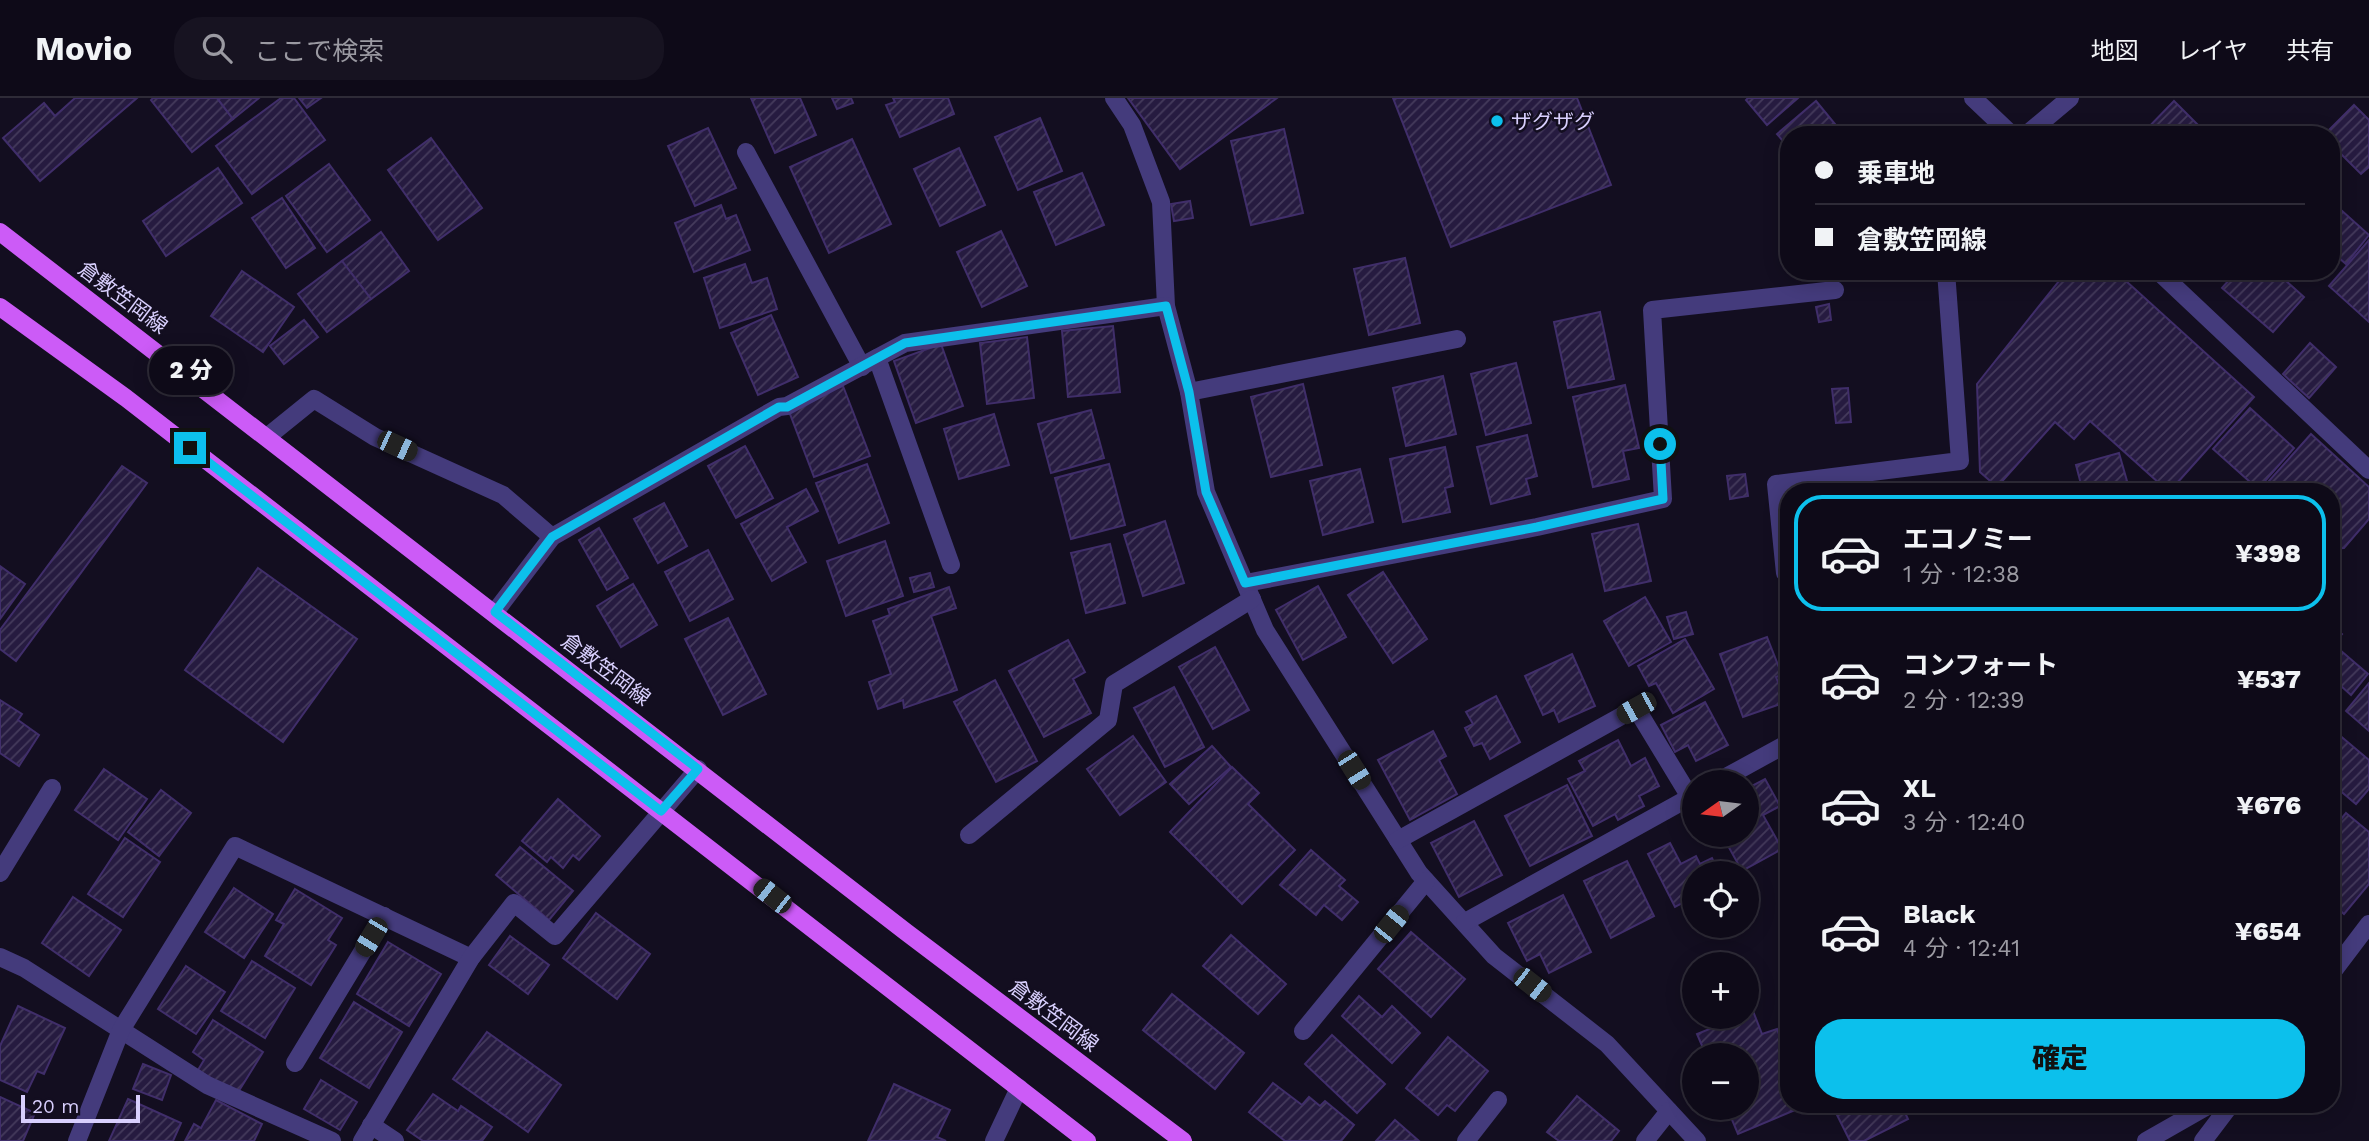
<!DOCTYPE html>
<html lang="ja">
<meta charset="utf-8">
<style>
body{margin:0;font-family:"Work Sans","Noto Sans JP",sans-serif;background:#171321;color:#f1f3f6;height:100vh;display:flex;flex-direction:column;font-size:26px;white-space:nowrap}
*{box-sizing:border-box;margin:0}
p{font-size:23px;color:#9b9aa2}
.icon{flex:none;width:38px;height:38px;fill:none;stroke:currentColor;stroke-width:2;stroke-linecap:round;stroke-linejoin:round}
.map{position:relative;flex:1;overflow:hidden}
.sheet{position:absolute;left:1780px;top:385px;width:560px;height:630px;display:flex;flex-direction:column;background:#0e0a18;border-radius:28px;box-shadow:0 4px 18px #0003,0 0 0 2px #2e2b37}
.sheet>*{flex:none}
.hud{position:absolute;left:1780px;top:28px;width:560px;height:154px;border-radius:28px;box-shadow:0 4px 18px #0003,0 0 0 2px #2e2b37;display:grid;align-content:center;height:154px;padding:0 35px;background:#0e0a18}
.needle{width:46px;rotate:256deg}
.tools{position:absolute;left:1682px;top:672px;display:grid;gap:14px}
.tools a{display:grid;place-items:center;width:77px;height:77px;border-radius:50%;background:#0e0a18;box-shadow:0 4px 18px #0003,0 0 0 2px #2e2b37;font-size:35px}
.scale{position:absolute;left:21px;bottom:18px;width:119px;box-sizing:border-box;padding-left:7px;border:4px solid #d8cffd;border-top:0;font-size:19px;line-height:24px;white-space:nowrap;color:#d8cffd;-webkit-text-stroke:5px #130e20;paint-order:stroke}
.end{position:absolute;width:32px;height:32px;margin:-16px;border:9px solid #0cc0ec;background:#111;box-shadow:0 0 0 4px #111}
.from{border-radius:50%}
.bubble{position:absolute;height:49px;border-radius:24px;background:#0e0a18;box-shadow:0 4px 18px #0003,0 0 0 2px #2e2b37;font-size:23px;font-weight:800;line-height:49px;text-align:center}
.car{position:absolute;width:21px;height:42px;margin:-21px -10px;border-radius:9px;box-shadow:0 0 5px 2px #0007;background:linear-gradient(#222 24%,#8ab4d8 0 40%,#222 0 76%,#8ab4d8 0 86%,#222 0)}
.hud b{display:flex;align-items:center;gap:24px;height:66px;font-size:26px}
.hud b+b{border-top:2px solid #2e2b37}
.hud i{width:18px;height:18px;background:#f1f3f6}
ul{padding:12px 0 0;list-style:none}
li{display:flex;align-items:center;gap:21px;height:116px;margin:0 14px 10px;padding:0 21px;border:4px solid transparent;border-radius:28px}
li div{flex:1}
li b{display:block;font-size:26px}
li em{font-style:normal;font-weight:800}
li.current{border-color:#0cc0ec}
li>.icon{width:63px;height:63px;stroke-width:1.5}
.action{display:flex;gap:14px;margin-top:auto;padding:14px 35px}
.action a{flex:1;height:80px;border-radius:28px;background:#0cc0ec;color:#111;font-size:28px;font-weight:800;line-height:80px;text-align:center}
header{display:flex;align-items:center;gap:42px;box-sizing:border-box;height:98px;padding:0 35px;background:#0e0a18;border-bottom:2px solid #2e2b37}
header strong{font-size:33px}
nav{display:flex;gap:38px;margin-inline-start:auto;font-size:24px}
.search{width:490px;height:63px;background:#171321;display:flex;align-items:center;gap:18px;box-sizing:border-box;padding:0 24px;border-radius:28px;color:#9b9aa2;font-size:26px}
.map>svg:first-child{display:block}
.building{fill:url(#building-hatch);stroke:#402e6a;stroke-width:2}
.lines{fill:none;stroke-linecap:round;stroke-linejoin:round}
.service{stroke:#443b7c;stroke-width:18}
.minor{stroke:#443b7c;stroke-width:18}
.tertiary{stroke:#443b7c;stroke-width:18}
.primary{stroke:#cc5bf7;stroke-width:18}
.route{stroke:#0cc0ec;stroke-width:9}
.poi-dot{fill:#0cc0ec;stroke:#130e20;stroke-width:2.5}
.labels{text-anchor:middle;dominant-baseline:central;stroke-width:5;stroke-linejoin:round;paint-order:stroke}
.poi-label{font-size:21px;fill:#d8cffd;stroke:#130e20;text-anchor:start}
.street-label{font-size:21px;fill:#d8cffd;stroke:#130e20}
</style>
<header>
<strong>Movio</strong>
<div class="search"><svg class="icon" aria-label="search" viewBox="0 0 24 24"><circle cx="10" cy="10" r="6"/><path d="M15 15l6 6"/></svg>ここで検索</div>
<nav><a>地図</a><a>レイヤ</a><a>共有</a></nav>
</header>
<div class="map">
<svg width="2369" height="1043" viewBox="0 0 2369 1043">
<defs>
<pattern id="building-hatch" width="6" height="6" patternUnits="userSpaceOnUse" patternTransform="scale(1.75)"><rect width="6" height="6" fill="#261b40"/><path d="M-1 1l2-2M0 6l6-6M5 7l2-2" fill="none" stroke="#453b5c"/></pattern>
</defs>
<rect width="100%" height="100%" fill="#130e20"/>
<g class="building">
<polygon points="75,0 137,0 40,83 3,40 44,5 55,18"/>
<polygon points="153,0 217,0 233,21 192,54 151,2"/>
<polygon points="217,0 259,0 233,21"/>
<polygon points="281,0 294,0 325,42 252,96 216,48"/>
<polygon points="299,0 321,0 307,10"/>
<polygon points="751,0 800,0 816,37 775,55"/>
<polygon points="832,0 851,0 853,5 837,11"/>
<polygon points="893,0 948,0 954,16 900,39 886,7 895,4"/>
<polygon points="1128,0 1277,0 1180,71"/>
<polygon points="1393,0 1577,0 1611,87 1451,149"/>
<polygon points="1748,0 1798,0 1767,27 1746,2"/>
<polygon points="1816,3 1844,37 1788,37 1788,49 1777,36"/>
<polygon points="2174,3 2208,37 2141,37"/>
<polygon points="2354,7 2369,22 2369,69 2361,76 2331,46 2331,37 2324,37"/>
<polygon points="1040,20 1062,73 1018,92 995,39"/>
<polygon points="708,30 736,90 695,108 668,48"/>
<polygon points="1284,31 1303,115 1251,127 1231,43"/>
<polygon points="431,40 482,110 438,142 388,72"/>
<polygon points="852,41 891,126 829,155 790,69"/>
<polygon points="959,50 985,107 940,128 914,71"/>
<polygon points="329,66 370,122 327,154 286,98"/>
<polygon points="218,70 242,105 166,158 143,123"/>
<polygon points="1082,75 1104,127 1056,147 1034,94"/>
<polygon points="282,100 315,150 286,170 252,120"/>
<polygon points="1190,103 1193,120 1174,123 1171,106"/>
<polygon points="2331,103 2369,137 2346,166 2331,153"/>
<polygon points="721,107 726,121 736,117 750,152 694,174 675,125"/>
<polygon points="1001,133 1027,188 982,209 957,154"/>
<polygon points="381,134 409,173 371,201 342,163"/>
<polygon points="2369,142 2369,224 2329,188"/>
<polygon points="1405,160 1420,225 1369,237 1354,171"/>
<polygon points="342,163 371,201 327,234 298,196"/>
<polygon points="745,166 752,185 767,180 777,211 720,230 704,180"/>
<polygon points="242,173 294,209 263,254 211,218"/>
<polygon points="2067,173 2115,173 2254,299 2169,394 2090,323 2074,341 2055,324 1997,389 1980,374 1977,286"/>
<polygon points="2237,173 2275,173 2304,199 2273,234 2222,190"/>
<polygon points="1829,206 1831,222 1819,224 1816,209"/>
<polygon points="1600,214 1614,281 1568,290 1554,224"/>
<polygon points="771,217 798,279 758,297 731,235"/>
<polygon points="304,222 318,239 284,266 270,248"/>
<polygon points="1113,228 1120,294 1068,299 1062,233"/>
<polygon points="1027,239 1034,300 987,306 980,245"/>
<polygon points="2310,245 2336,269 2309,300 2283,276"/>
<polygon points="941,246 963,308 916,325 894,263"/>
<polygon points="1516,265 1531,325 1486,337 1471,276"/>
<polygon points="1443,278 1456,336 1406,348 1393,290"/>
<polygon points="1303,286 1322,367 1271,379 1251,299"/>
<polygon points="1625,287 1639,350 1623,353 1629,381 1593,389 1573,299"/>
<polygon points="843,288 870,358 814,379 787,308"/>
<polygon points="1848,290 1851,324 1836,325 1832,291"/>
<polygon points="2250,310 2294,350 2258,391 2213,351"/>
<polygon points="1091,312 1104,360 1051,375 1038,326"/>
<polygon points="994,316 1009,367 959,381 944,331"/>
<polygon points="2311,336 2369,389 2369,421 2344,450 2331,451 2331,394 2259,394"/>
<polygon points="1527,337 1537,378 1526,381 1530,396 1491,406 1477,349"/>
<polygon points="745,348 773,400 736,420 708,368"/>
<polygon points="1445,349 1453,388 1445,390 1450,414 1403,424 1390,361"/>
<polygon points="2119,355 2129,390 2113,394 2083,394 2076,367"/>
<polygon points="867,366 889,425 839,445 816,385"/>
<polygon points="1109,366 1125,427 1071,441 1055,380"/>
<polygon points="122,368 147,385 16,563 0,551 0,532"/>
<polygon points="1360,371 1373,424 1323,437 1310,383"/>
<polygon points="1745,376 1748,398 1730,401 1727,378"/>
<polygon points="2031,386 2032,394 1995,394"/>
<polygon points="806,391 818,413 787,429 806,464 772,483 741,426"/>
<polygon points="664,405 687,448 658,465 634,421"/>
<polygon points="1165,423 1184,485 1143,498 1124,437"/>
<polygon points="1638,426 1651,483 1605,493 1592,436"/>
<polygon points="599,430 628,480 607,492 579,442"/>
<polygon points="885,443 903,498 846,518 827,463"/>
<polygon points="1110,446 1125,505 1086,515 1071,455"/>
<polygon points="708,452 733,501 690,523 665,474"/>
<polygon points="0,468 25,486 0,521"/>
<polygon points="258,470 357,541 283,644 185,572"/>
<polygon points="1383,474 1427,541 1393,565 1348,497"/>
<polygon points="930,475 934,489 914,494 910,480"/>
<polygon points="633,486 657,527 621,549 597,508"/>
<polygon points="1318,488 1346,539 1303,562 1276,512"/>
<polygon points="949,489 956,510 931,518 957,592 904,610 903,602 878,611 869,584 891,576 873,523 890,517 888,511"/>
<polygon points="1645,499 1671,544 1629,568 1604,523"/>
<polygon points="1686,514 1693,536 1674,541 1667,519"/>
<polygon points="728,520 766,596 723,617 685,541"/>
<polygon points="2331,527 2342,536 2333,546 2368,576 2351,597 2341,588 2334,598 2331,595"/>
<polygon points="1767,539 1782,577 1776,579 1786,604 1743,619 1720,556"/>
<polygon points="1685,541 1714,591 1673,615 1656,585 1649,588 1638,568"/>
<polygon points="1068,542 1085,574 1073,581 1091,615 1044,639 1009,573"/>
<polygon points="1215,549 1249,612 1213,631 1179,569"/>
<polygon points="1572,556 1595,608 1559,624 1554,612 1543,617 1525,578"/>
<polygon points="995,582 1037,663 996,684 954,604"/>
<polygon points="2369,585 2369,633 2346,613"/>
<polygon points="1174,589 1204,649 1165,669 1134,610"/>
<polygon points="1496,598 1520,644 1490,661 1482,645 1474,648 1465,630 1473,626 1466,614"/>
<polygon points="0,602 22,616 18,622 39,637 19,668 0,655"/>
<polygon points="1705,604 1728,647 1696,663 1688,647 1675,654 1661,627"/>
<polygon points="2331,630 2369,662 2369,691 2356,706 2331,685"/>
<polygon points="1433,633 1446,658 1439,662 1457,696 1410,722 1378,662"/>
<polygon points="1133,638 1166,684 1120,717 1087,671"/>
<polygon points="1618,642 1631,668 1645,660 1659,688 1639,698 1644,708 1618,722 1615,716 1593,728 1568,681 1585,673 1579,663"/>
<polygon points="1212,648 1231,669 1189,706 1170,686"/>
<polygon points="1232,669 1259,695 1248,706 1295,752 1242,806 1170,734"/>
<polygon points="104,671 147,701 118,742 75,712"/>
<polygon points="1765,681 1780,708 1763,717 1782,751 1742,773 1722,737 1746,737 1746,708 1751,706 1746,691"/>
<polygon points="1567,687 1592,738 1530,768 1505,718"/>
<polygon points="161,692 191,715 159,758 128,734"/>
<polygon points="558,701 600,738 579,762 573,757 563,770 551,759 547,764 522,743"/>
<polygon points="2346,715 2369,734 2369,786 2344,816 2331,805 2331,733"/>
<polygon points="1474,723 1502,777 1459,799 1431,745"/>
<polygon points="1701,737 1717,737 1719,741 1706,747"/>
<polygon points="125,740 160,764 123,819 88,796"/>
<polygon points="1670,745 1681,766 1696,758 1700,766 1712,760 1719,775 1694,775 1694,799 1675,809 1648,756"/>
<polygon points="520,749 573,793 549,822 496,777"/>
<polygon points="1311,752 1345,782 1339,788 1358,804 1342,822 1324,807 1316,817 1280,787"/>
<polygon points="1627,763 1654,818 1611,840 1584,783"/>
<polygon points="234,790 273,816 244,860 205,834"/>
<polygon points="295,791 342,820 328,842 336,847 311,887 265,858 284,826 276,822"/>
<polygon points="1563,797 1591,854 1549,875 1540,856 1527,863 1508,825"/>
<polygon points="73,799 121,832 89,878 42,845"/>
<polygon points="596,815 650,856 617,901 563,860"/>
<polygon points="1411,834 1465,881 1431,919 1378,871"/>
<polygon points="1231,837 1286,886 1258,916 1203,868"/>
<polygon points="510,838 549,867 528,896 489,867"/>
<polygon points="388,844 441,876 409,928 357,896"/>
<polygon points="252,863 295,890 265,940 221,913"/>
<polygon points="186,868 225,894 196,936 158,911"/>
<polygon points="1172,896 1244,955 1215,991 1143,932"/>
<polygon points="1359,898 1382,919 1392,908 1420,935 1392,965 1342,918"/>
<polygon points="354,904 402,934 369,990 320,960"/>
<polygon points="18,908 65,930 44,976 37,973 27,994 0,982 0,948"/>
<polygon points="1753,913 1762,936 1777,931 1788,960 1788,1006 1807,1007 1738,1036 1727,1010 1746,1010 1746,957 1706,957 1697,936 1739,919 1746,919"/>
<polygon points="213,922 263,954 237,996 198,972 204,962 193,954"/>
<polygon points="487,934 561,987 528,1034 453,981"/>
<polygon points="1332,937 1385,986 1357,1015 1305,966"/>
<polygon points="1448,939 1488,973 1455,1013 1447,1007 1438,1017 1406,990"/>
<polygon points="143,966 171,977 162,1002 133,991"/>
<polygon points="321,982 357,1004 340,1032 304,1011"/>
<polygon points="1273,985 1302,1007 1309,999 1320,1008 1325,1003 1354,1027 1341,1043 1285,1043 1249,1014"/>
<polygon points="894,986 950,1012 937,1039 946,1043 868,1043"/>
<polygon points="433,996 458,1013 461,1008 492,1029 482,1043 423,1043 407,1032"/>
<polygon points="1577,998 1619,1033 1611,1043 1559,1043 1547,1034"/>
<polygon points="0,999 35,1015 23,1043 0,1043"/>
<polygon points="128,1001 181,1025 173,1043 109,1043"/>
<polygon points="216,1002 262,1026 254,1043 185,1043 194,1026 201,1030"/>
<polygon points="1844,1006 1901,1006 1908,1021 1864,1043 1850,1043 1834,1011"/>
<polygon points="1395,1022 1419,1043 1376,1043"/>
</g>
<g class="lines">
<polyline class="service" points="2026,37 2070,0"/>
<g class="minor">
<polyline points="1114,0 1132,27 1161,104 1166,208 1189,294 1206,394 1265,532 1419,775 1494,858 1607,946 1697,1043"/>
<polyline points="1973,0 2012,37"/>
<polyline points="746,54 862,269"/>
<polyline points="2158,173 2369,372"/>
<polyline points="877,260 951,467"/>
<polyline points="1189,294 1457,241"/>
<polyline points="267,339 314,301 375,339 503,397 552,439"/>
<polyline points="1785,475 1776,386 1960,363 1946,173"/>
<polyline points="1246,485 1537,429 1663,401 1652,212 1835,192"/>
<polyline points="495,514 552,439 779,309 787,308 905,245 1166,208"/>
<polyline points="1717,684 1788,645"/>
<polyline points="969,737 1108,622 1114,586 1252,501"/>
<polyline points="1398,742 1636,610 1690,699"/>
<polyline points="0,775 52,690"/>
<polyline points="1465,824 1694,697"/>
<polyline points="0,859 24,870 207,987 332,1043"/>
<polyline points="2331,876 2369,826"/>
<polyline points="1303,933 1426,783"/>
<polyline points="295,965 384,818"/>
<polyline points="371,1027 395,1043"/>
<polyline points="77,1043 121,932 235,748 471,860"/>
<polyline points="362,1043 471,860 514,805 555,838 698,671"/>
<polyline points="994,1043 1019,990"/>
<polyline points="1466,1043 1498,1002"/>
<polyline points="1645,1043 1669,1013"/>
<polyline points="2203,1043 2231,1006"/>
</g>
<polyline class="tertiary" points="2146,1043 2211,1006"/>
<g class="primary">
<polyline points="0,134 906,834 1183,1043"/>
<polyline points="0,209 126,300 1087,1043"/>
</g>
</g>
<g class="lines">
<polyline class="route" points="190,350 661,713 698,671 495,514 552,439 779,309 787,309 905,245 1166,208 1189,294 1206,394 1245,485 1537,429 1663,401 1660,346"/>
</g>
<circle class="poi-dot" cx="1497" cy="23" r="7"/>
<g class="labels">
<g class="poi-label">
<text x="1511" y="23">ザグザグ</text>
</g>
<g class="street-label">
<text transform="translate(123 199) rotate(37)">倉敷笠岡線</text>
<text transform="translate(606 571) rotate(37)">倉敷笠岡線</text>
<text transform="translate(1054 917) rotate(37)">倉敷笠岡線</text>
</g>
</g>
</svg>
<div class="tools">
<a><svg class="needle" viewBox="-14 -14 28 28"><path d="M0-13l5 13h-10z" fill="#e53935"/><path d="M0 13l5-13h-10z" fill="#9b9aa2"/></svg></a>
<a><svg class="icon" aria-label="locate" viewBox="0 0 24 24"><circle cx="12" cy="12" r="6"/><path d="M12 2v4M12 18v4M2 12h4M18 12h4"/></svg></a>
<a>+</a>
<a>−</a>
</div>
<div class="scale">20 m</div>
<i class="end from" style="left:1660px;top:346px"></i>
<i class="end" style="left:190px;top:350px"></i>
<div class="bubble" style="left:149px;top:248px;width:84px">2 分</div>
<i class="car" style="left:397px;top:348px;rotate:115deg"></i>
<i class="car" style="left:1636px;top:610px;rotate:241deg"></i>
<i class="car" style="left:1354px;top:672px;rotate:148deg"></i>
<i class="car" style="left:772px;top:798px;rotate:308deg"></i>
<i class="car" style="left:1391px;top:826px;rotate:39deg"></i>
<i class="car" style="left:371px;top:839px;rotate:211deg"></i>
<i class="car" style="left:1532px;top:887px;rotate:128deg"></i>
<div class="hud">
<b><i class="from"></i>乗車地</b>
<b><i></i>倉敷笠岡線</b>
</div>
<section class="sheet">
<ul>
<li class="current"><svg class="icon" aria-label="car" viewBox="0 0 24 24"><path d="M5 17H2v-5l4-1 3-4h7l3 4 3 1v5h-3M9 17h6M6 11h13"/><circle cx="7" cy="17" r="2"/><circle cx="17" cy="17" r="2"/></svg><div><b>エコノミー</b><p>1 分 · 12:38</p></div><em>¥398</em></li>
<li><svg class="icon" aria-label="car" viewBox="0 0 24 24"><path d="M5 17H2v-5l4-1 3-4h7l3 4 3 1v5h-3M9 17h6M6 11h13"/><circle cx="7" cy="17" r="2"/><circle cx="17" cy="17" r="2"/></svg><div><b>コンフォート</b><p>2 分 · 12:39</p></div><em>¥537</em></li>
<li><svg class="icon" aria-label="car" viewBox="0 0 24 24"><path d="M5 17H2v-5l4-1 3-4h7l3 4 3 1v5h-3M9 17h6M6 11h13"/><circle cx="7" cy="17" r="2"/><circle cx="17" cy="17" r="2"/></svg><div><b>XL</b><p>3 分 · 12:40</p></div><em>¥676</em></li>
<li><svg class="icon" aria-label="car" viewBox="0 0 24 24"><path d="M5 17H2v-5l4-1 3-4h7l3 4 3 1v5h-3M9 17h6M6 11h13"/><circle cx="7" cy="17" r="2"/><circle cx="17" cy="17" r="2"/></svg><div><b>Black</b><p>4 分 · 12:41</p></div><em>¥654</em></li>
</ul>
<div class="action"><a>確定</a></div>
</section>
</div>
